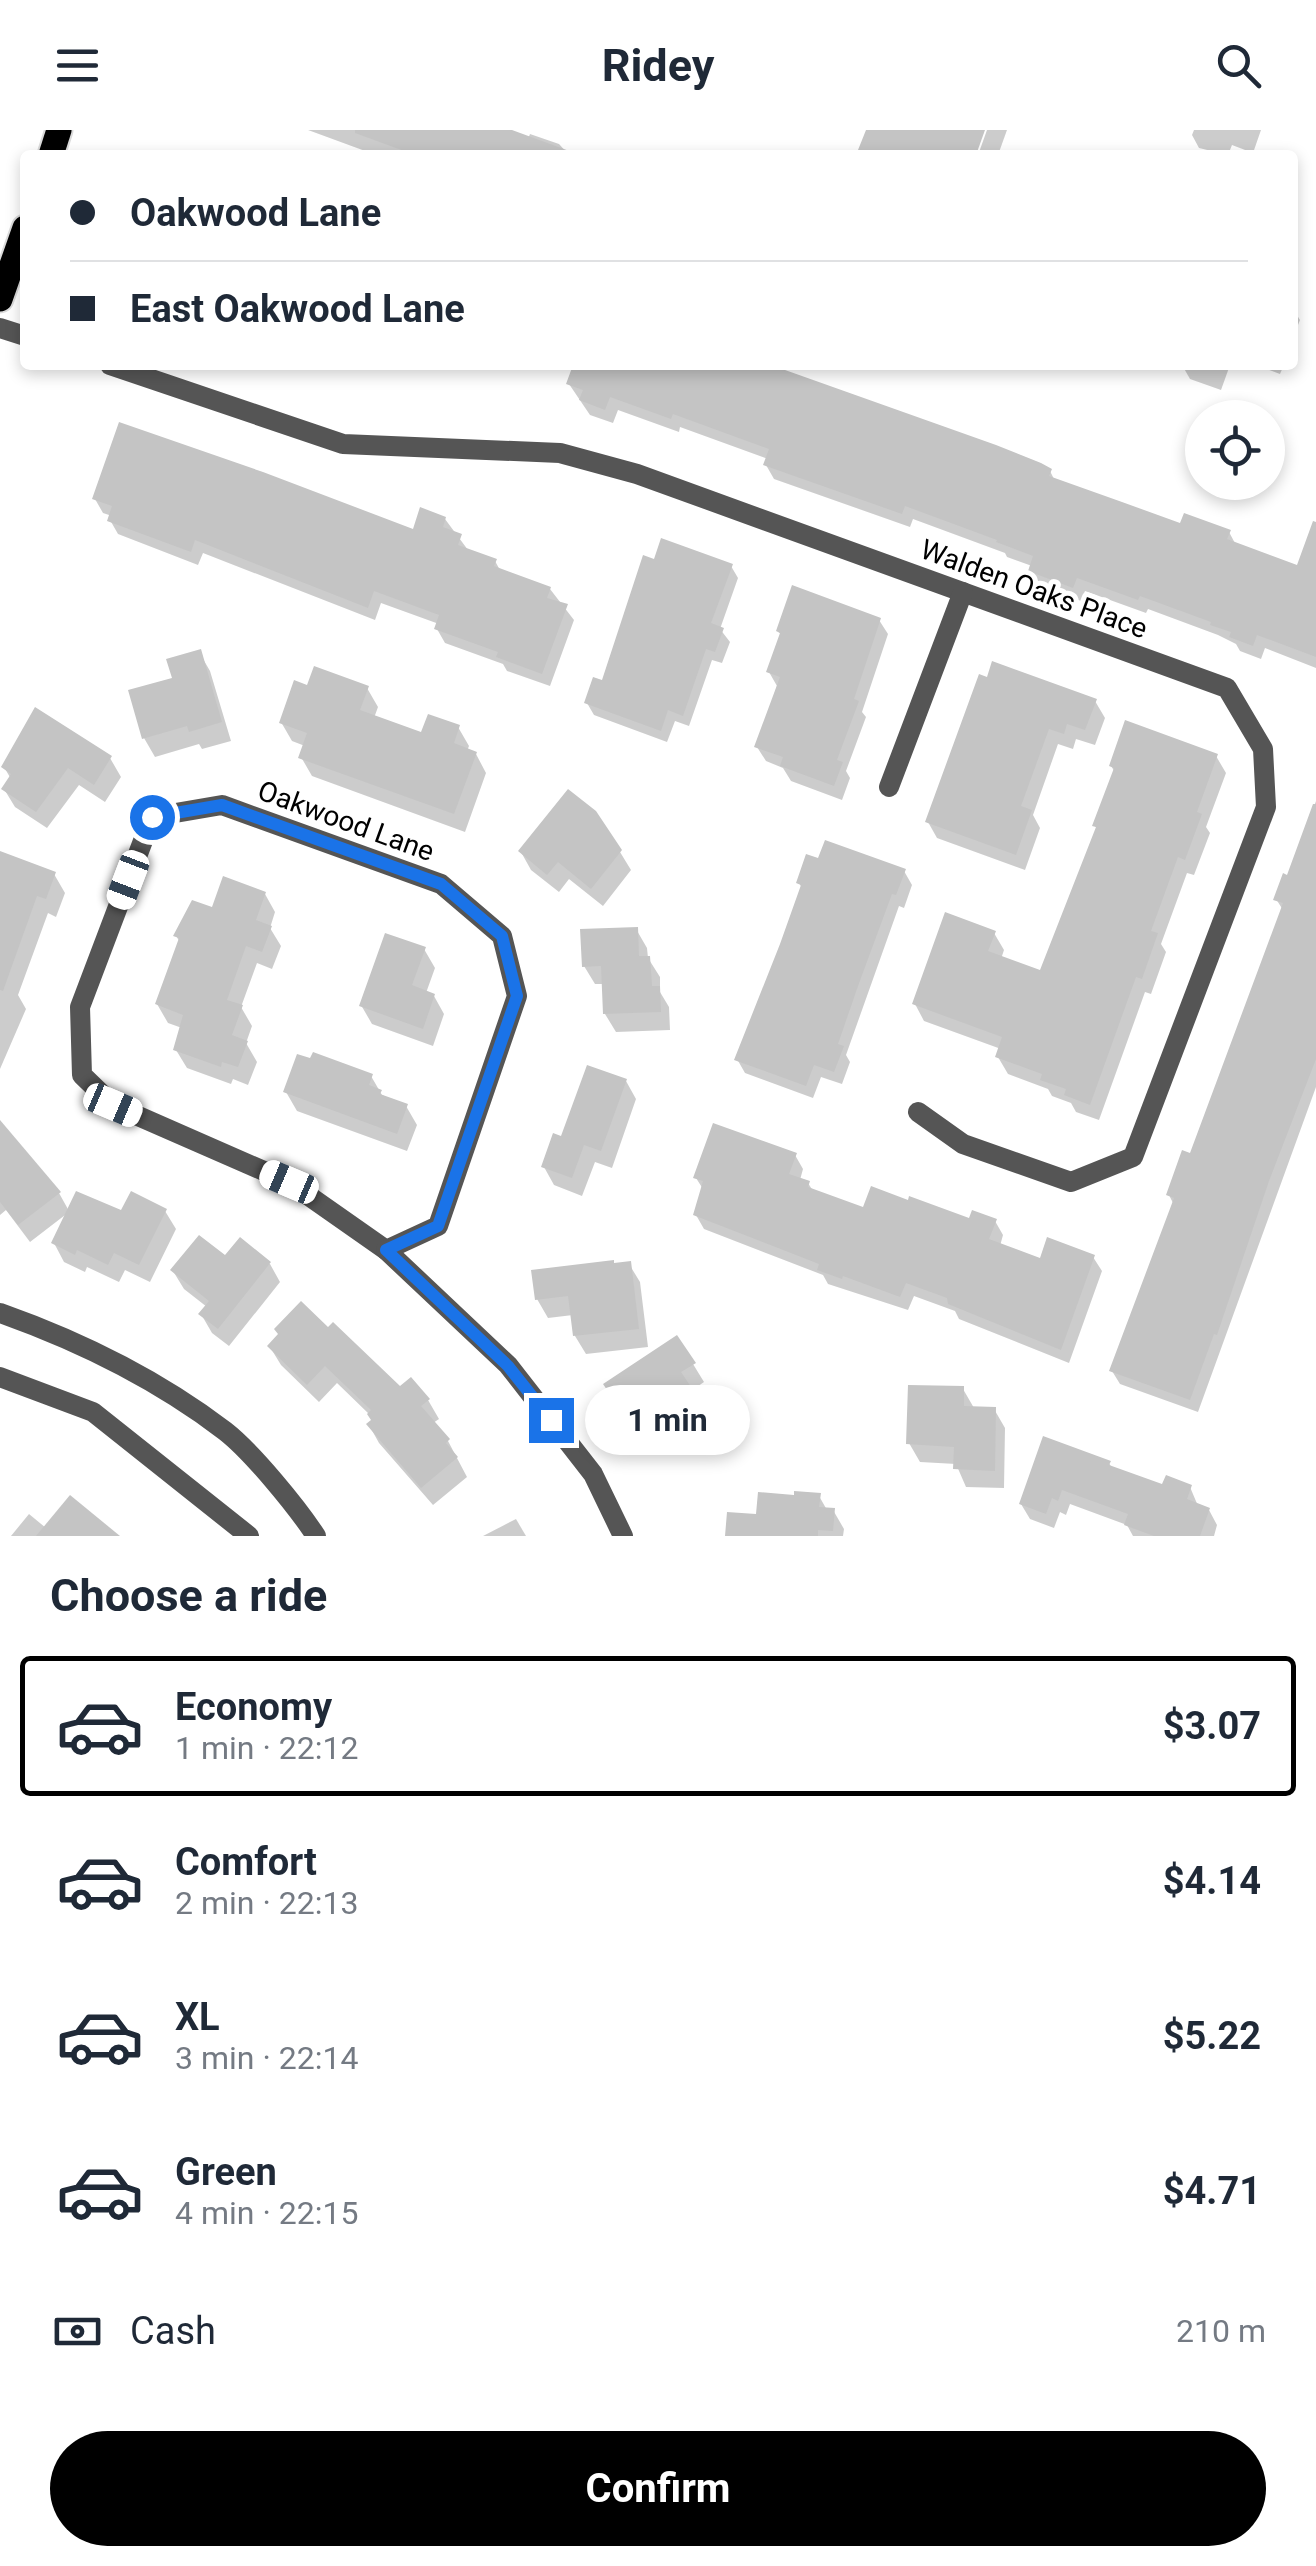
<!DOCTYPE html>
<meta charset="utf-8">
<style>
body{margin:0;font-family:Roboto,sans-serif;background:#f6f6f7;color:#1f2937;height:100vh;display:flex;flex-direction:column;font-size:38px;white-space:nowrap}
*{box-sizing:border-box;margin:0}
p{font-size:32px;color:#747a83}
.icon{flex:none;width:55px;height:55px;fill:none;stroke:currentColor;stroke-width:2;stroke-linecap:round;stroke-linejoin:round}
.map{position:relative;height:1406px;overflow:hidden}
.panel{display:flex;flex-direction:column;background:#fff;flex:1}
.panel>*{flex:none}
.hud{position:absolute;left:20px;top:20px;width:1278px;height:220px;border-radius:10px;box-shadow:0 5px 15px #0003;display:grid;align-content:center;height:220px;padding:0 50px;background:#fff}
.controls{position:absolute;left:1185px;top:270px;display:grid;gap:20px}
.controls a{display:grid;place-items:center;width:100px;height:100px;border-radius:50%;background:#fff;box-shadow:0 5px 15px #0003;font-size:50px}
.end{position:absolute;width:45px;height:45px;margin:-22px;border:12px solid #1a73e8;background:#fff;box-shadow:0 0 0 5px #fff}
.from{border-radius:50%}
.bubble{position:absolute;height:70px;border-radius:35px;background:#fff;box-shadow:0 5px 15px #0003;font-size:32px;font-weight:700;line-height:70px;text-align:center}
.car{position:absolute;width:30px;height:60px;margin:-30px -15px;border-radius:12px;box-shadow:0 0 8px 2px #0007;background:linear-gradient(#fff 24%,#345 0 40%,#fff 0 76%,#345 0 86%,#fff 0)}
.hud b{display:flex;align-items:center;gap:35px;height:95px;font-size:38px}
.hud b+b{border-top:2px solid #e0e1e3}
.hud i{width:25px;height:25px;background:#1f2937}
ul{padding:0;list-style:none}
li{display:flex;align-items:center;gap:30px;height:140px;margin:0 20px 15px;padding:0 30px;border:5px solid transparent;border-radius:10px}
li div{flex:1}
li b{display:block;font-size:38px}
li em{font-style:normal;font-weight:700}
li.active{border-color:#000}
li>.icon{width:90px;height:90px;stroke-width:1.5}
h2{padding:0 50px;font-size:45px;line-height:120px}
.pay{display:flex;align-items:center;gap:25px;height:110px;padding:0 50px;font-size:38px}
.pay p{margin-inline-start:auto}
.button{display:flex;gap:20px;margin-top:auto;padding:20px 50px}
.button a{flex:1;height:115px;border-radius:60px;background:#000;color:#fff;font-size:40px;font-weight:700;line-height:115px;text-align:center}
header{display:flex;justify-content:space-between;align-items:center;height:130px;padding:0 50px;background:#fff;font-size:45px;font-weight:700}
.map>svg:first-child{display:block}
.shadow{fill:#0003}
.building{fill:#c4c4c4}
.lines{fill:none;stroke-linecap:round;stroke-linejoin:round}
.primary-casing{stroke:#dbdbdb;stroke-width:29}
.minor{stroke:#555;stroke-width:20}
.primary{stroke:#000;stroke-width:25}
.route{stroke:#1a73e8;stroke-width:12}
.labels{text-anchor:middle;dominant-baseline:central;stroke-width:10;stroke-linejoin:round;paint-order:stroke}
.street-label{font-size:28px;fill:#000;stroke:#fff}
</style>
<header><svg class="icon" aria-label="menu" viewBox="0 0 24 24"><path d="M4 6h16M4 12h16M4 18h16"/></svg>Ridey<svg class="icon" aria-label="search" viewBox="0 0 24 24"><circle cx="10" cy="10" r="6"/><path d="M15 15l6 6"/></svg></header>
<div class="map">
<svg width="1316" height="1406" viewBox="0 0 1316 1406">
<rect width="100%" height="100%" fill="#fff"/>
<g class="shadow">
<polygon points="308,0 495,0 528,9 530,4 559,14 569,25 376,25"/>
<polygon points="987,0 1007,0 998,25 978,25"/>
<polygon points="1194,0 1261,0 1253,23 1232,15 1228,25 1199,18 1192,5"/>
<polygon points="1292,177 1300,190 1292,210"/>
<polygon points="575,235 769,235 1050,341 1055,351 1182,396 1229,402 1236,415 1299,438 1316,438 1316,538 1265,518 1261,529 1240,521 1236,514 1218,505 1148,479 1146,483 1085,461 1081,471 1039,455 1030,441 1032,436 1007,427 1005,423 913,389 910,397 774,349 766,335 768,329 680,297 679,302 618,280 613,293 590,285 569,254"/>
<polygon points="1182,235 1230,235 1221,260 1190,249"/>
<polygon points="1256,235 1284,235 1280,244"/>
<polygon points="95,369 414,402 445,389 468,420 495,431 501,442 550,459 574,490 550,556 507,541 503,534 445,513 437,499 439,494 381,473 375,490 203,423 198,435 118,404 110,390 112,386 103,383"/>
<polygon points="655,432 731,436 738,448 720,499 730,512 722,533 712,530 689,596 675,591 667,612 594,585 587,573 603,554"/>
<polygon points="879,490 888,504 862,582 866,587 846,641 850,648 842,670 791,651 783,638 766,631 757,617 777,556 769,542 782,506 778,501"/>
<polygon points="199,522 210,541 231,611 202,619 199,614 155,627 144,608 175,549"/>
<polygon points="981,547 1095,571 1105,588 1095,615 1076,609 1073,619 1058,614 1033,685 1040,698 1025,740 937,708 928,692"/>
<polygon points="309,558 367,558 378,577 374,588 423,605 458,597 469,616 467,621 476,624 486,643 465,702 312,646 301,627 305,616 292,611 281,592"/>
<polygon points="1216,626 1226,643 1206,697 1210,703 1194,745 1187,743 1161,814 1166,822 1151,864 1145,862 1099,990 1076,982 1071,973 1052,966 1048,959 1008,944 998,927 1001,919 924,891 915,874 994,803 1004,820 1001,829 1041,843 1098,700 1095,696 1115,642 1111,636"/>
<polygon points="110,628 121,647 105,672 79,655 47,698 15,677 4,659 11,649 4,637"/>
<polygon points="1316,671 1316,957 1198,1282 1120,1254 1112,1241 1174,1075 1169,1065 1192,1026 1283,780 1276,769 1289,748"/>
<polygon points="521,722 620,722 631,740 603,776 569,749 559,762 531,740"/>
<polygon points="0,724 54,744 65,763 56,787 48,783 18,865 26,879 0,939"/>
<polygon points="904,741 912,755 904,778 899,776 846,925 850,932 842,954 821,947 813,968 745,943 737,929 802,758 799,753"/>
<polygon points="265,764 275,782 270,798 281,816 272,839 257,833 241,877 252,896 246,913 257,932 248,955 233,949 231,954 187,938 176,920 182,898 168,893 157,874 180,812 176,806 214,780"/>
<polygon points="636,799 647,818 648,828 660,847 660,862 669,877 670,900 616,902 605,884 604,854 595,854 584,836"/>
<polygon points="424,819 435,838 426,863 434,866 444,884 433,916 372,894 361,875"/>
<polygon points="371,946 382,965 406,976 417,995 407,1021 297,981 286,962"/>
<polygon points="626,951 636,969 612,1038 595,1032 582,1066 554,1055 544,1037 562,1009"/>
<polygon points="0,993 59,1063 69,1081 165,1081 176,1099 150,1152 125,1140 119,1152 87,1137 85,1142 64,1132 54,1113 69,1082 30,1112 6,1080 0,1085"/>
<polygon points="795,1025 803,1039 800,1050 808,1053 813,1061 865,1080 995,1091 1003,1105 1000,1116 1041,1131 1093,1127 1102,1141 1069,1233 959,1189 955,1181 914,1166 908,1180 828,1154 823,1145 704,1099 696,1085 703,1059 696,1048"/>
<polygon points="225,1129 270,1134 280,1152 229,1216 212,1203 201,1184 207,1177 184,1159 173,1141"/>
<polygon points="629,1134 640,1152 648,1217 586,1224 575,1206 573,1185 548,1188 537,1169 614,1135"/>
<polygon points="270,1217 428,1270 439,1289 433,1293 448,1311 467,1347 433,1375 379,1313 369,1295 374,1291 369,1284 337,1253 319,1272 281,1235"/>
<polygon points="693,1234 704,1252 691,1261 711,1294 677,1317 660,1291 638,1305 617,1273"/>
<polygon points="963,1259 974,1278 994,1279 1005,1298 1004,1358 966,1357 956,1334 920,1332 909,1313"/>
<polygon points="1109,1333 1113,1340 1164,1358 1190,1357 1198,1376 1209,1380 1217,1395 1214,1406 1133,1406 1127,1395 1070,1374 1066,1385 1060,1382 1054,1398 1030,1389 1021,1374"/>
<polygon points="819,1366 827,1380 833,1380 844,1399 843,1406 728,1406 730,1385 758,1387"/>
<polygon points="70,1369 115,1406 11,1406 29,1384 46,1398"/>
<polygon points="516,1389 526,1406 483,1406"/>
</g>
<g class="building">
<polygon points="355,0 512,0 572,22 572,25 415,25 355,3"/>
<polygon points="866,0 985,0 976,25 856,25"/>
<polygon points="573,235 771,235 996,315 1041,333 1052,339 1049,346 1122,372 1180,393 1184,383 1231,400 1227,409 1297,435 1313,391 1316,392 1316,527 1257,505 1253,516 1229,507 1231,502 1210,495 1211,492 1140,466 1138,470 1077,448 1073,458 1028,441 1033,426 996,412 997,410 905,376 902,384 763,335 769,319 673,284 671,289 610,267 605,280 579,270 583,260 566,254"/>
<polygon points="119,292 263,342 413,399 420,377 446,387 443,397 462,404 458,415 497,429 494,436 551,457 547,468 568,474 542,544 496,527 498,522 434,499 439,485 374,461 368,478 195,410 191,422 107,391 112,376 92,369"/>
<polygon points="661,408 733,434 711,493 724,498 715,522 706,519 683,586 668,580 661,601 584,573 593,547 602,550 643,425 654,429"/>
<polygon points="792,455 881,488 854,569 859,571 837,630 843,632 834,656 780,636 783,627 754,617 780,547 766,542 780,503 776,501"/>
<polygon points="201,519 222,592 189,602 187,596 142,609 128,560 172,548 166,529"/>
<polygon points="992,531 1097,569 1085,600 1067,594 1064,604 1049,599 1021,676 1032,680 1016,725 925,692 979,544 987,547"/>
<polygon points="314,536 369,556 360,580 421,602 428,584 460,595 454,613 477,622 454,684 298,628 307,603 279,593 294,550 307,555"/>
<polygon points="35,577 112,626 94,655 68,638 36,682 1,659 11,644 1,637"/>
<polygon points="1125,590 1218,624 1197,682 1202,684 1185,730 1178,727 1151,801 1158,803 1142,849 1136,847 1090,975 1064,965 1066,959 1040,950 1042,944 995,927 1002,907 912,874 945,782 996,801 988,821 1040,840 1096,697 1092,696 1114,638 1109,636"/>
<polygon points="568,659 596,681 622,720 591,759 558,732 547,745 518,721"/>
<polygon points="1313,674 1316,674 1316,929 1269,1051 1217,1205 1214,1204 1190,1270 1109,1241 1174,1068 1166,1065 1182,1020 1190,1023 1283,773 1273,770 1283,743 1287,745"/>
<polygon points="825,710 906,739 896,765 892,764 858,856 838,914 844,916 834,942 814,935 806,956 734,930 780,814 801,755 796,753 806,724 818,728"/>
<polygon points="0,721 56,742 46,769 37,766 3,861 0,860"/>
<polygon points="223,746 266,762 256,790 272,796 262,822 246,816 227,870 243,875 232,905 248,911 238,937 222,932 221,937 173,920 183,885 155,874 179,808 173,806 192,770 212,777"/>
<polygon points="638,797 639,826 650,826 652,856 660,856 661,882 603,884 601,836 582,837 580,799"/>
<polygon points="385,803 426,817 412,855 435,864 423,899 359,876"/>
<polygon points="313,922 373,944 369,955 382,960 380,964 408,974 397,1004 283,962 297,924 310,928"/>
<polygon points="587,935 627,949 601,1021 584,1015 572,1048 541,1037 553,1003 561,1006"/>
<polygon points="0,990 61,1062 18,1095 0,1072"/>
<polygon points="713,993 797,1023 789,1044 810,1051 808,1057 863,1077 871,1056 908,1070 909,1066 969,1088 972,1080 997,1089 989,1109 1040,1128 1047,1107 1095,1125 1061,1220 948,1174 947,1168 906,1153 900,1167 843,1146 842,1149 817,1140 819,1134 693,1085 703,1051 693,1048"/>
<polygon points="76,1061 121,1080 131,1061 167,1079 139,1135 114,1123 108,1135 77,1120 75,1125 51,1113"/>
<polygon points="199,1105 225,1125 240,1107 271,1132 218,1199 198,1184 209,1171 170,1140"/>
<polygon points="614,1130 614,1133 631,1131 639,1199 573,1206 568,1166 535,1170 531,1140"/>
<polygon points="301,1171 328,1197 333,1192 400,1256 411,1247 430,1269 421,1276 450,1309 446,1313 458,1327 421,1358 366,1294 371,1290 367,1284 371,1280 325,1236 307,1255 267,1216 278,1204 274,1199"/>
<polygon points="677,1205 696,1233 681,1242 703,1275 664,1300 648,1274 626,1288 603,1254"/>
<polygon points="908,1255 964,1256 964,1276 996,1277 995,1341 953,1339 954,1317 906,1314"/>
<polygon points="1043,1306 1111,1331 1109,1335 1162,1354 1166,1345 1192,1355 1187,1369 1210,1378 1200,1406 1154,1406 1124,1395 1128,1384 1062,1360 1058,1371 1052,1368 1046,1384 1019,1374"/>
<polygon points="794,1361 821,1363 819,1377 835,1378 833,1401 818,1400 818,1406 725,1406 727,1382 756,1384 758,1362 794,1365"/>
<polygon points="70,1365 120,1406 36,1406"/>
</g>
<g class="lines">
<defs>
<g id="primary">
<polyline points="51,25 59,0"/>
<polyline points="0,169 25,98"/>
</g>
</defs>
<use href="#primary" class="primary-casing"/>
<g class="minor">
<polyline points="0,198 25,206"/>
<polyline points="110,235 343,314 560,323 637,344 1227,558 1263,619 1266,677 1133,1027 1071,1052 963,1014 918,982"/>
<polyline points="889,657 963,462"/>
<polygon points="222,675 441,754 502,806 517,866 438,1096 386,1120 289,1052 113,975 82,945 80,877 152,687"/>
<polyline points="386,1120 508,1235 593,1344 623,1406"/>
<path d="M0 1183C79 1211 158 1250 225 1301 252 1322 297 1377 316 1406"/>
<polyline points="0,1247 93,1282 249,1406"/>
</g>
<use href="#primary" class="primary"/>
</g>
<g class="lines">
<polyline class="route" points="152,687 222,675 441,754 502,806 517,866 438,1096 386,1120 508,1236 551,1290"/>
</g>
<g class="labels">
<g class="street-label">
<text transform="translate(1034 459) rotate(20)">Walden Oaks Place</text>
<text transform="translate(346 691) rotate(20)">Oakwood Lane</text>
</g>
</g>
</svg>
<div class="controls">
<a><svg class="icon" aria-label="locate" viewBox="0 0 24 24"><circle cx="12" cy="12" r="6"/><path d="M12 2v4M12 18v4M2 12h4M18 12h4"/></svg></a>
</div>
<i class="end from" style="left:152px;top:687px"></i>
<i class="end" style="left:551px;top:1290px"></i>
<div class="bubble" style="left:585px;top:1255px;width:165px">1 min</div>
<i class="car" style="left:128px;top:750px;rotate:201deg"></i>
<i class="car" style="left:113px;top:975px;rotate:113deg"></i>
<i class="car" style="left:289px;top:1052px;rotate:293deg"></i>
<div class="hud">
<b><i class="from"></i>Oakwood Lane</b>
<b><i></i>East Oakwood Lane</b>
</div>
</div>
<section class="panel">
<h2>Choose a ride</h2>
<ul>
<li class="active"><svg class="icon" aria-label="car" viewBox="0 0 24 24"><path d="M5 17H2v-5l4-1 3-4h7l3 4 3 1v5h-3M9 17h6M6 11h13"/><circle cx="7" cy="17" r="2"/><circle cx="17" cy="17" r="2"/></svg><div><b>Economy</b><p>1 min · 22:12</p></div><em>$3.07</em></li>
<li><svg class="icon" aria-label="car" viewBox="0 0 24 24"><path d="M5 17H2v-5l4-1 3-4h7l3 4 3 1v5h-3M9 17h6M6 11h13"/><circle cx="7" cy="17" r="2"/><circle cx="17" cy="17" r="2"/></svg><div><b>Comfort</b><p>2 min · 22:13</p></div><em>$4.14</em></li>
<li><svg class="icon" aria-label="car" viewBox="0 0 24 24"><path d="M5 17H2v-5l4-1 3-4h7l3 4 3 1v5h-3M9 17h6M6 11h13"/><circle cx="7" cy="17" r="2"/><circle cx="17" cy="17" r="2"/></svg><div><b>XL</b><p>3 min · 22:14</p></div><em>$5.22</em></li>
<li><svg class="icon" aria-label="car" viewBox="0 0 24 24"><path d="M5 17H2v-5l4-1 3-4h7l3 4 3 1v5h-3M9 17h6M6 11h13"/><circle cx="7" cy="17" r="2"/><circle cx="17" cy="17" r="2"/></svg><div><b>Green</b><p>4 min · 22:15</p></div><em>$4.71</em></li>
</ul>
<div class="pay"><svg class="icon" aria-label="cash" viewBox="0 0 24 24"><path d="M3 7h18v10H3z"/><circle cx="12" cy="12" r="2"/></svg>Cash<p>210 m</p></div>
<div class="button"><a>Confirm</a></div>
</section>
